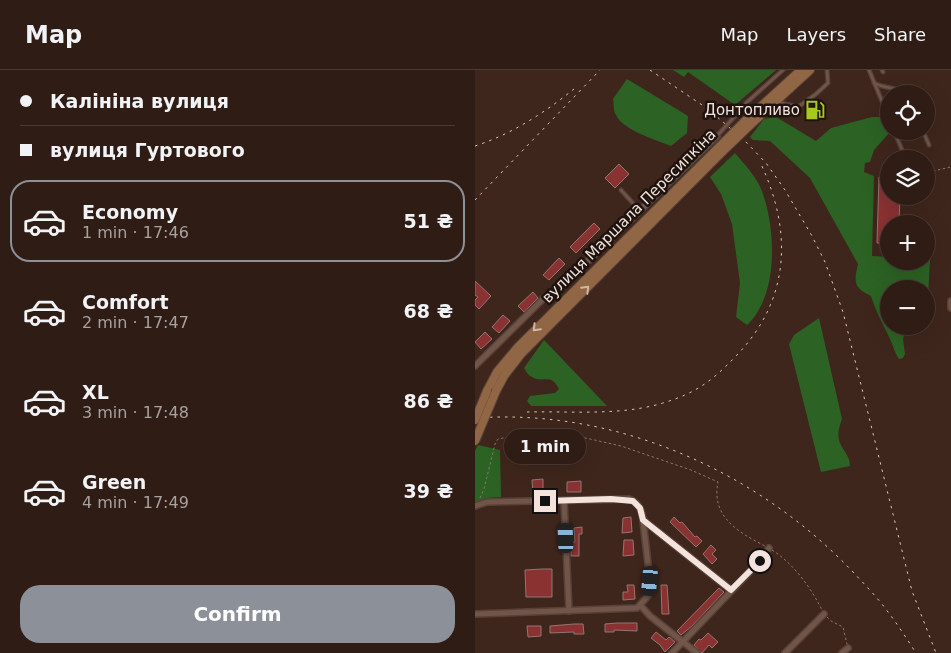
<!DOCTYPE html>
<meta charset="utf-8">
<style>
body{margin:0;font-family:"DejaVu Sans",sans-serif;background:#37251e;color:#f1f3f6;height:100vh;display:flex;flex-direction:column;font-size:19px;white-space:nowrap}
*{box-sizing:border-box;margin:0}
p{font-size:16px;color:#a7a1a0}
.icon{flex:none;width:28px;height:28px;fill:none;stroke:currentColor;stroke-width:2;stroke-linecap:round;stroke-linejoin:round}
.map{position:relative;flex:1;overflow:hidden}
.sheet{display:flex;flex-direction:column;background:#2f1c15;width:475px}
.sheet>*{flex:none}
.hud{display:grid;align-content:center;height:110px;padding:0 20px;background:#2f1c15}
.fabs{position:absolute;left:405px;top:15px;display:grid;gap:10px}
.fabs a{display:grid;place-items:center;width:55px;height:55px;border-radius:50%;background:#2f1c15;box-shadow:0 5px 20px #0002,0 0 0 1px #4a3a34;font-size:25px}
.end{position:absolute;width:22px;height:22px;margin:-11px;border:6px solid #f4e3dc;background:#111;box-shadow:0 0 0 2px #111}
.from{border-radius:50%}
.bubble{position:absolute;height:35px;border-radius:18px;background:#2f1c15;box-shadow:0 5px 20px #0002,0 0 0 1px #4a3a34;font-size:16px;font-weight:700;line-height:35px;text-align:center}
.car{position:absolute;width:15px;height:30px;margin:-15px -8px;border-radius:6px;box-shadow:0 0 4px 1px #0007;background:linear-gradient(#222 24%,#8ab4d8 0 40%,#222 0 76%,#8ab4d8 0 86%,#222 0)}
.hud b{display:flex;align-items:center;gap:18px;height:48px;font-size:19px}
.hud b+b{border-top:1px solid #4a3a34}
.hud i{width:12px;height:12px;background:#f1f3f6}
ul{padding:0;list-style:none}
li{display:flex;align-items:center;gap:15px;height:82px;margin:0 10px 8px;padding:0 10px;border:2px solid transparent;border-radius:20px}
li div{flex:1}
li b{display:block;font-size:19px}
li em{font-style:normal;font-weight:700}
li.active{border-color:#8c9099}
li>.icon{width:45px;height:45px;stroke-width:1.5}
.button{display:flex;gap:10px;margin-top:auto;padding:10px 20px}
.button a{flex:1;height:58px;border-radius:20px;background:#8c9099;color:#fff;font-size:20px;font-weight:700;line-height:58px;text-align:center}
header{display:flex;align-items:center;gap:30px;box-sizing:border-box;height:70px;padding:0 25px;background:#2f1c15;border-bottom:1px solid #4a3a34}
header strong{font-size:24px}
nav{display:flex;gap:28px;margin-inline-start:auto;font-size:18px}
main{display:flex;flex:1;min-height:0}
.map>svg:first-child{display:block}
.green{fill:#2c6224}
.building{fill:#8a3232;stroke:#957472}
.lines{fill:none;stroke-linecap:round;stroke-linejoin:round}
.lane-casing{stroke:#574239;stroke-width:5}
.street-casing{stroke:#574239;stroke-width:8}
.secondary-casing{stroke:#574239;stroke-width:10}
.path{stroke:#8c766d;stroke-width:1;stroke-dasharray:2.5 2.5;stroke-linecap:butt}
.lane{stroke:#715549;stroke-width:2.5}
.street{stroke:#715549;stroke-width:5}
.secondary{stroke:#906644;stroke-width:8}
.rail{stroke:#d9c6bf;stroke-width:1;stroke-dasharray:2.5 5;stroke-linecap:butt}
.lane-bridge-casing{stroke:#574239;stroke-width:5;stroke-linecap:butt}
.secondary-bridge-casing{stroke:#574239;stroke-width:10;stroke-linecap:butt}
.lane-bridge{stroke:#715549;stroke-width:2.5}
.secondary-bridge{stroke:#906644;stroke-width:8}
.oneway{stroke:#d1b7a7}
.route{stroke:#f4e3dc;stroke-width:6}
.labels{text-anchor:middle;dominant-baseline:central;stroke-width:5;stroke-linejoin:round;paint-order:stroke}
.poi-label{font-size:15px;fill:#f4e3dc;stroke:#1e130e;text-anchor:end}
.street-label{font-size:15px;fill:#f4e3dc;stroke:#1e130e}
</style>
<header>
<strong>Map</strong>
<nav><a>Map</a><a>Layers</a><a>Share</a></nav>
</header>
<main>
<section class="sheet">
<div class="hud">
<b><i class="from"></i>Калініна вулиця</b>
<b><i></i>вулиця Гуртового</b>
</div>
<ul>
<li class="active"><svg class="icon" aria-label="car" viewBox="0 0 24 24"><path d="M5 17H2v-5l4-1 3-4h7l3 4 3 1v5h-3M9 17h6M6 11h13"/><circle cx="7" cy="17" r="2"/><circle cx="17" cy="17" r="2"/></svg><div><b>Economy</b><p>1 min · 17:46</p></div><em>51 ₴</em></li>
<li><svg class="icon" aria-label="car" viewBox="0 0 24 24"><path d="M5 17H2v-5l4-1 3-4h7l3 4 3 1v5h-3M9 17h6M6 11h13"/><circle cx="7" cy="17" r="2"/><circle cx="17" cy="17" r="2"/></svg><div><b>Comfort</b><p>2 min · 17:47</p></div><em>68 ₴</em></li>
<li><svg class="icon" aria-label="car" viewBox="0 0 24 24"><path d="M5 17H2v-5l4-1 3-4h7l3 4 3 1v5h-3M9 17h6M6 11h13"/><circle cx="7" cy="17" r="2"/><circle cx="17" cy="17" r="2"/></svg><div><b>XL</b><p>3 min · 17:48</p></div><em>86 ₴</em></li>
<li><svg class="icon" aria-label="car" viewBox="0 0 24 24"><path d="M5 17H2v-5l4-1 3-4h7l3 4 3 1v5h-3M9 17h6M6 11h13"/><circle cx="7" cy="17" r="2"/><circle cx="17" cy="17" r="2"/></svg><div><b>Green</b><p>4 min · 17:49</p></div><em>39 ₴</em></li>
</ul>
<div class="button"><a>Confirm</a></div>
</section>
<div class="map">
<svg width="476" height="583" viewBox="0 0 476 583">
<rect width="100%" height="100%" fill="#3f261c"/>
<g class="green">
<polygon points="198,0 301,0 260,35 213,2 209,7"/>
<path d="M152 9 213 46 212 63 196 76C181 70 148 60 141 45 138 41 139 34 138 29Z"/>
<path d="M301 47 341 71 356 58 397 47H406L414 53 415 62 399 80 395 92 390 93 389 102 399 106 397 186 414 187V191H451V190H455L453 227 451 229V219H414V256H431L428 269 430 284 428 288 424 289C419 282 418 274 414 267 407 252 401 242 396 226 378 218 379 211 383 194L335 108 295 71 278 70 275 67 289 49Z"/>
<path d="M260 83C270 95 281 106 287 121 301 159 304 225 272 255L261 247 265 213 257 154 246 124 235 107Z"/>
<path d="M344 248 367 349C365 355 362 363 364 370 366 379 375 385 375 396L346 402 314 274 319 265Z"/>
<path d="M69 270 132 336H56L52 331 55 326 80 323 84 319C76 302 68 314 57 307 53 305 51 302 49 298Z"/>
<polygon points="3,375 25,380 26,427 12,428 0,433 0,381"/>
</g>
<g class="building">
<polygon points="144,94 154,104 140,118 130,108"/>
<polygon points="404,107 414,107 414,126 425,126 424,154 414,154 414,173 402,173"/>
<polygon points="119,153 125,159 101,183 95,177"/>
<polygon points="84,188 90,194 74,210 68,205"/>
<polygon points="0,211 16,226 4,239 0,235 0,230 3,227 0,225"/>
<polygon points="58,222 63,228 49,242 43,236"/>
<polygon points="28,245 35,251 24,263 17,257"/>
<polygon points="10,262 17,269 6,279 0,272"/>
<polygon points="68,409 68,423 58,423 57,410"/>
<polygon points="106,411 106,422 92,422 92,412"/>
<polygon points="156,447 157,462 147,463 148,448"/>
<polygon points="199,447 205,453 207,452 220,467 222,466 227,471 221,477 195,452"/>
<polygon points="107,457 107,464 104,464 104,486 96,486 96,472 100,472 99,458"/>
<polygon points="149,470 158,470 159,485 148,486"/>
<polygon points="236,475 241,480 237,484 242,489 237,494 228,484"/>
<polygon points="67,499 77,499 77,527 51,527 50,500"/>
<polygon points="152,515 159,515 160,529 148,530 148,522 153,522"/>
<polygon points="186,515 192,515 194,544 187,544"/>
<polygon points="244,518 249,522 217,556 206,565 202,561"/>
<polygon points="142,553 162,553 162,561 139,560 139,562 130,562 130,554"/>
<polygon points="99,554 108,554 109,564 99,564 99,562 75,563 75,556"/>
<polygon points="52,556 66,556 66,566 53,567"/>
<polygon points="181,562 191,570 194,567 200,572 190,582 185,575 176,568"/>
<polygon points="233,563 243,572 237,578 234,575 227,583 219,575 224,569 226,570"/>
</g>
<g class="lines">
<defs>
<g id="lane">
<polyline points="394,0 414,48"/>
<polyline points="407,0 408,2"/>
<path d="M399 13C409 19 422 16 430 24"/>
<polyline points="302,32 323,37 341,24 353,13 352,0"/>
<polyline points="260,46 271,33 308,0"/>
<polyline points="419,61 431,89"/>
<polyline points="448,61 454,75"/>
<polyline points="451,101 455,101"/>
<polyline points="146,120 165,141"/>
</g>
<g id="street">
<polyline points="476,231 476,238"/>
<polyline points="0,296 68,229 84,219 242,66"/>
<polyline points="89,431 94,541"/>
<path d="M0 436 12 432 154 429C164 433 167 440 168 450L256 520"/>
<polyline points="165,535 175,546 222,583"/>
<polyline points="0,544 162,538 173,526 175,511 168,451"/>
<polyline points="197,583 285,491 294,478"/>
<polyline points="310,583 349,544"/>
<polyline points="367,583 373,578"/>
</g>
<g id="secondary">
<polyline points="270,51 326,0"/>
<polyline points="274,56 335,0"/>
<polyline points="12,321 22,302 43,277 245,76"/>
<polyline points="21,321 29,306 46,284 248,81"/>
</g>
</defs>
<use href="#lane" class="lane-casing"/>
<use href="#street" class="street-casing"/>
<use href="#secondary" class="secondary-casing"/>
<g class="path">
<polyline points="458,101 476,97"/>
<path d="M5 428 9 419 20 374 23 369 68 360 84 362 146 376 216 400 243 412C236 447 263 462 290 476"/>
<path d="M297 480C319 494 336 518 347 540"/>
<polyline points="352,547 356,551 368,557 372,574"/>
</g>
<use href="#lane" class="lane"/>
<use href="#street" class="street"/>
<use href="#secondary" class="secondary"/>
<g class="rail">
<polyline points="175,0 233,39 271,72 291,93 310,120 337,166 350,192 368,242 437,521 461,583"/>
<path d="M0 76C37 64 69 43 99 19"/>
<polyline points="0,130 125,0"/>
<path d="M52 342C97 341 145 346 188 333 221 323 237 311 260 287 315 231 318 163 286 94"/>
<path d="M0 348C141 338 282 401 378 502 390 515 403 528 413 542 423 555 432 569 441 583"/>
</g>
<defs>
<polyline id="lane-bridge" points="242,66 260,46"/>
<g id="secondary-bridge">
<polyline points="245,76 270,51"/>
<polyline points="248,81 274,56"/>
<polyline points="0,350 12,321"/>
<polyline points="0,371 21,321"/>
</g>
</defs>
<use href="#lane-bridge" class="lane-bridge-casing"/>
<use href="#secondary-bridge" class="secondary-bridge-casing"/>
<use href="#lane-bridge" class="lane-bridge"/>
<use href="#secondary-bridge" class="secondary-bridge"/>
</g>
<defs><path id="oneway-chevron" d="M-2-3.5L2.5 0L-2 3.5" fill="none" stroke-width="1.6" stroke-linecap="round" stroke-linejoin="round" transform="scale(1.25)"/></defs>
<g class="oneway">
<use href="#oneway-chevron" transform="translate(111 219) rotate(-45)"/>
<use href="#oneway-chevron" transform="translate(61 258) rotate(134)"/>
</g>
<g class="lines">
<polyline class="route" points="70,431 136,429 158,431 165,438 168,450 256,520 285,491"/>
</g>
<defs>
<symbol id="fuel-bare" viewBox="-9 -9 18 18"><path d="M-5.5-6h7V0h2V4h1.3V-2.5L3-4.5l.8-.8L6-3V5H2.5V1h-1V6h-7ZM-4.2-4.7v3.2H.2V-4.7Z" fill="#a7c81e" stroke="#1e130e" stroke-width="2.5" paint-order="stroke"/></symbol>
</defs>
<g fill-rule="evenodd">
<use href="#fuel-bare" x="326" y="26" width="28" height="28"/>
</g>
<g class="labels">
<g class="poi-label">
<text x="325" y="40">Донтопливо</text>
</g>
<g class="street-label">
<text transform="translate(154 146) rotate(-45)">вулиця Маршала Пересипкіна</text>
</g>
</g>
</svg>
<div class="fabs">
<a><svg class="icon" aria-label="locate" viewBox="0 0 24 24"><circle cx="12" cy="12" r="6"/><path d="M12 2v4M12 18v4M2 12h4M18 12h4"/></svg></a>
<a><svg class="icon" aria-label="layers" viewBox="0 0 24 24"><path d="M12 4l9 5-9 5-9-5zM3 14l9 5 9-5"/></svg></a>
<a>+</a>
<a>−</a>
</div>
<i class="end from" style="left:285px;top:491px"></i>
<i class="end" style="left:70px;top:431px"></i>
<div class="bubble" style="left:29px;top:359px;width:82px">1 min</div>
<i class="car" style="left:91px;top:468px;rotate:358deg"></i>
<i class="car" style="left:175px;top:511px;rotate:185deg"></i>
</div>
</main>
